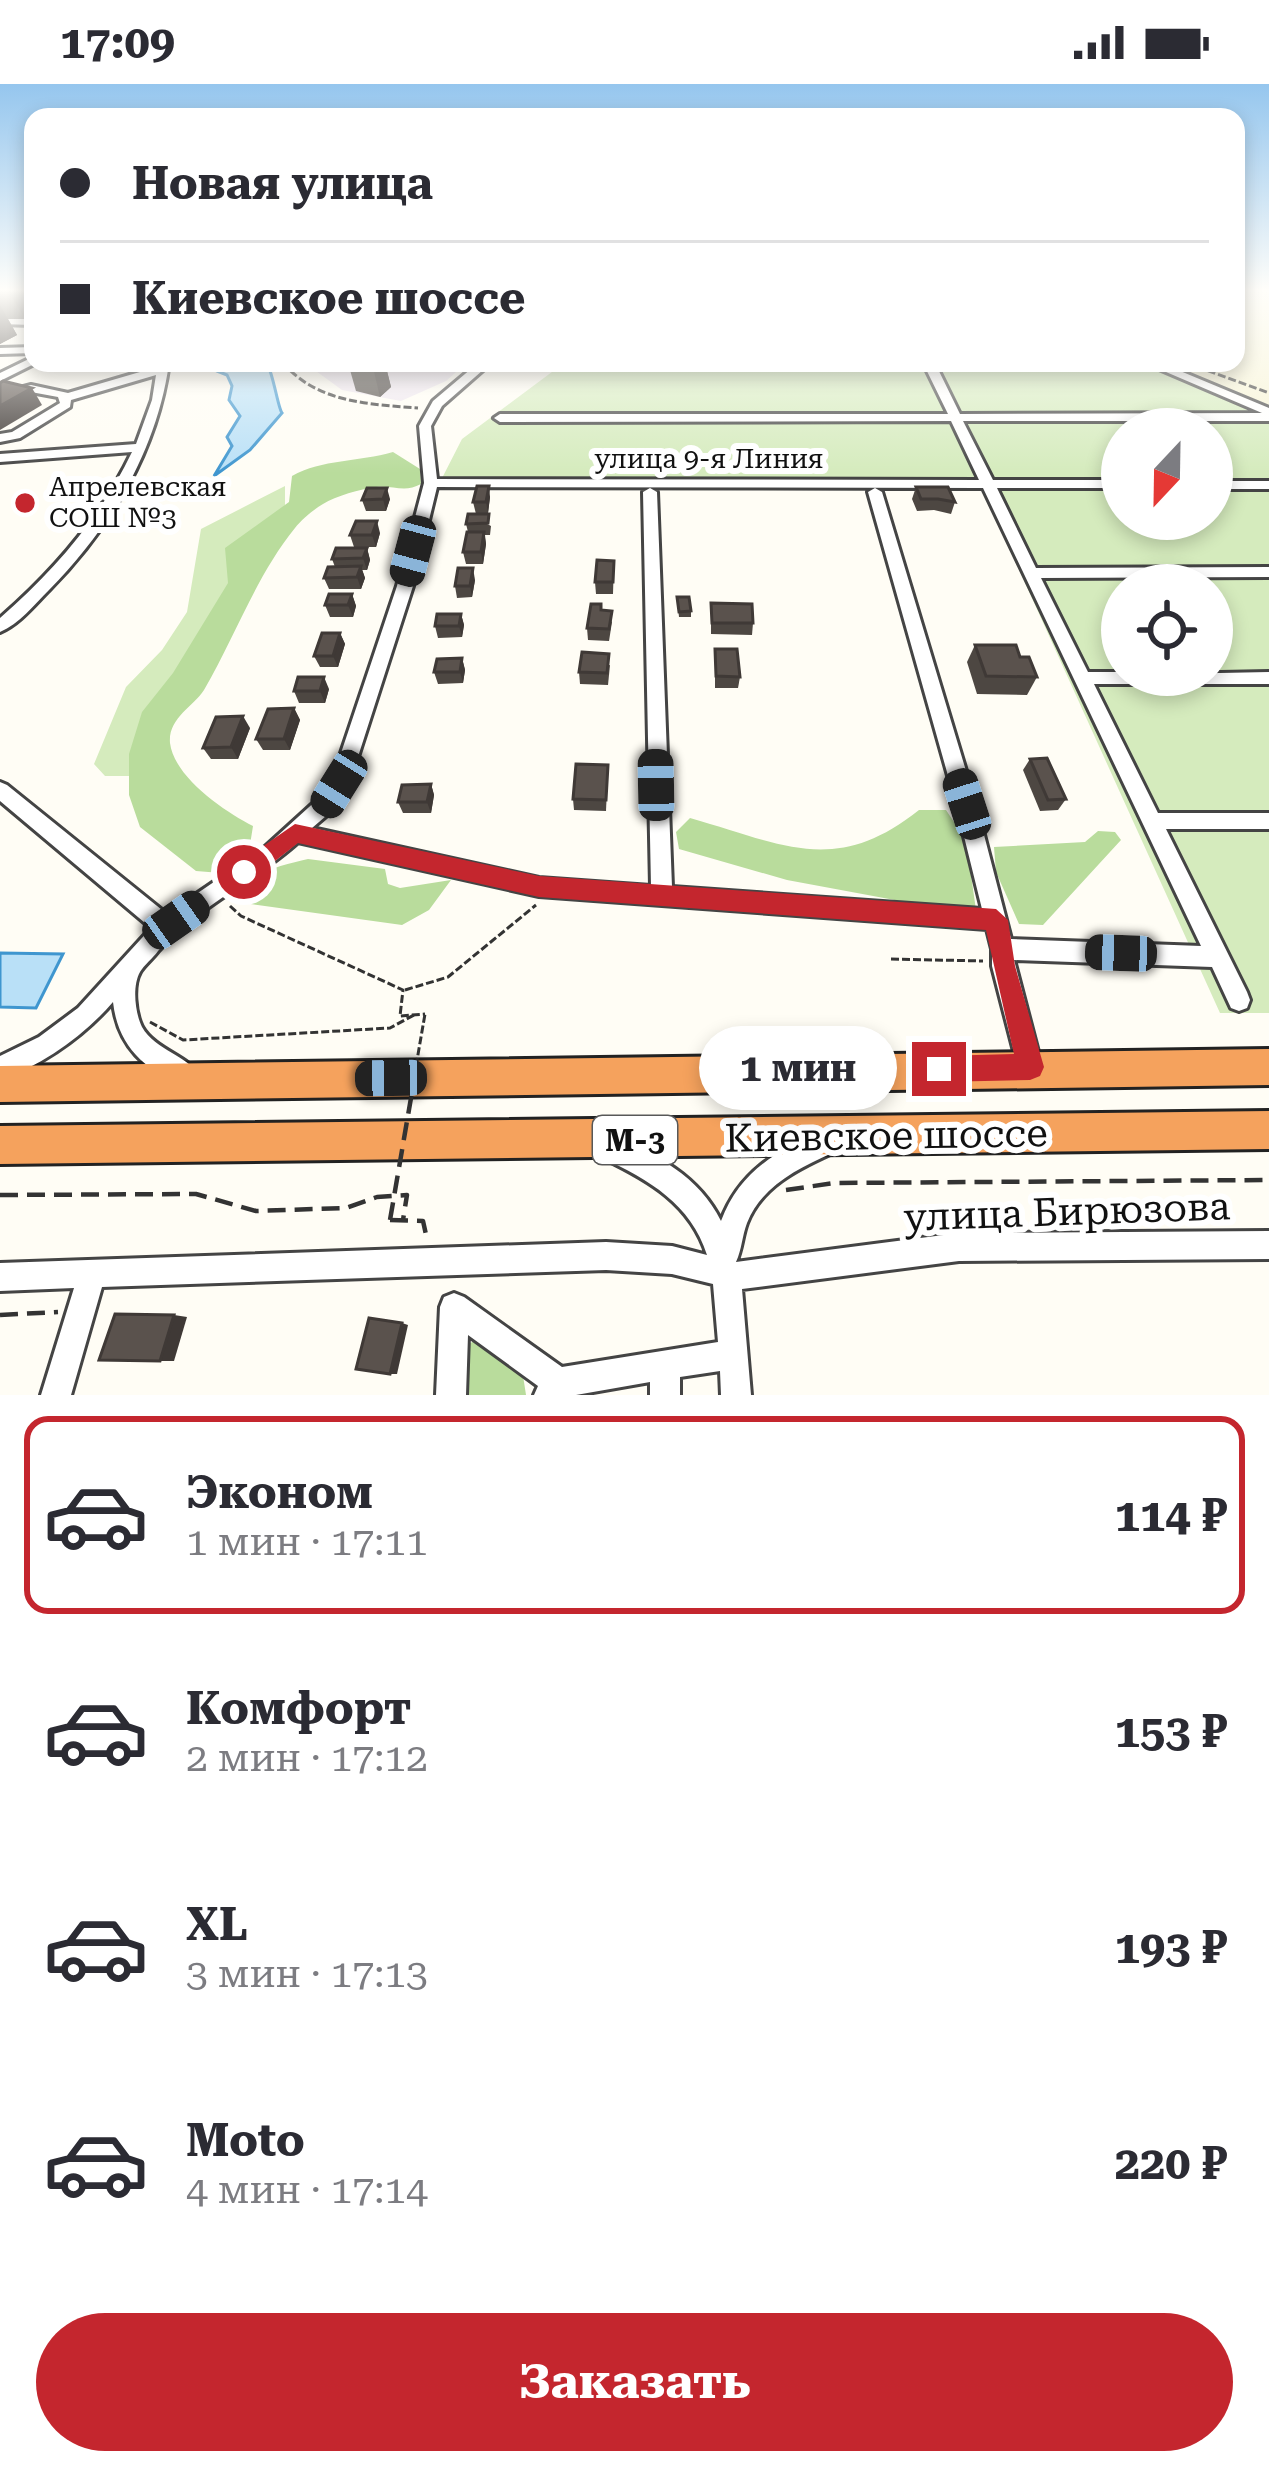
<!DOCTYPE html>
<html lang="ru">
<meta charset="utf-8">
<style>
body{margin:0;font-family:"Roboto Serif",serif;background:#f2f2f3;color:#2b2b33;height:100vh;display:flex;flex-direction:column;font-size:45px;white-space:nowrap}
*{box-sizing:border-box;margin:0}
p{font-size:39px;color:#7c7c81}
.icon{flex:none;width:66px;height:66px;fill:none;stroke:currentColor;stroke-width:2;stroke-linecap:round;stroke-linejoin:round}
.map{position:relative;height:1311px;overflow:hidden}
.panel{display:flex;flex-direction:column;background:#fff;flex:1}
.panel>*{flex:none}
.banner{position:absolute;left:24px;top:24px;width:1221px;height:264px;border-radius:24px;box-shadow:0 6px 18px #0003;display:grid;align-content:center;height:264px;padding:0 36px;background:#fff}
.needle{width:78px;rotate:202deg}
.controls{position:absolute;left:1101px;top:324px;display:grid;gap:24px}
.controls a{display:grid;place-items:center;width:132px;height:132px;border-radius:50%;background:#fff;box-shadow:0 6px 18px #0003;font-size:60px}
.end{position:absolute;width:54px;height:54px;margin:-27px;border:15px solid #c4262e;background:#fff;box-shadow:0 0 0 6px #fff}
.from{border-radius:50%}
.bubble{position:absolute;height:84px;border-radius:42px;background:#fff;box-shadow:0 6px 18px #0003;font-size:39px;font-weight:700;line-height:84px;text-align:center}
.car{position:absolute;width:36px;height:72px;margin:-36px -18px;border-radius:15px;box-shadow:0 0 9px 3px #0007;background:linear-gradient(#222 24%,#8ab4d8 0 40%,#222 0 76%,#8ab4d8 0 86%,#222 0)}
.banner b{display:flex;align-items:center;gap:42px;height:114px;font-size:45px}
.banner b+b{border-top:3px solid #e1e1e2}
.banner i{width:30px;height:30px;background:#2b2b33}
ul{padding:21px 0 0;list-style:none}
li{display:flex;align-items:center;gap:36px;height:198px;margin:0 24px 18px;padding:0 12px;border:6px solid transparent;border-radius:24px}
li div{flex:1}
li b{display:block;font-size:45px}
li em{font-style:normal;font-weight:700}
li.on{border-color:#c4262e}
li>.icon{width:108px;height:108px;stroke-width:1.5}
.primary-button{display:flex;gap:24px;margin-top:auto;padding:24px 36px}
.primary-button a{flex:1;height:138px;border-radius:72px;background:#c4262e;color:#fff;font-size:48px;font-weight:700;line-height:138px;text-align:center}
.status{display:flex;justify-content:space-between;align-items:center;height:84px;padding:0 60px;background:#fff;direction:ltr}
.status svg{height:33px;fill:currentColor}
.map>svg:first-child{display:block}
.industrial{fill:#eee6ef}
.farmland{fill:#f6f3d4}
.green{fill:#d5ebbd;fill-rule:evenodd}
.forest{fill:#b9dc9c}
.water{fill:#b9e0f7;stroke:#3f96cf;stroke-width:3}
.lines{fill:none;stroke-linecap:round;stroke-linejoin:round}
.minor-casing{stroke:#444;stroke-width:6}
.highway-casing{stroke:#222;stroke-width:6}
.path-far1{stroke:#333;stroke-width:3;stroke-dasharray:8 3;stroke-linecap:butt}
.path{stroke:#333;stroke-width:4.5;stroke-dasharray:18 9;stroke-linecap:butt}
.minor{fill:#fff;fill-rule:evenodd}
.highway{fill:#f5a25d;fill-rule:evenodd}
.path-bridge-far1{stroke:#333;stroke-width:3;stroke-dasharray:8 3;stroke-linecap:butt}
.path-bridge{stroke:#333;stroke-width:4.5;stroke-dasharray:18 9;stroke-linecap:butt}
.wall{fill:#4d4742}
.shaded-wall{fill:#3f3936}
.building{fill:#5a524d;stroke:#3f3936;stroke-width:3}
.route{fill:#c4262e}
.poi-dot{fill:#c4262e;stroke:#fff;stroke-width:4.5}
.labels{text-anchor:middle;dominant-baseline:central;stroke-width:12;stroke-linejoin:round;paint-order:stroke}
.far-street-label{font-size:27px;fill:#111;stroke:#fff}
.far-poi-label{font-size:27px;fill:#111;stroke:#fff;text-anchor:start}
.shield{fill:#fff;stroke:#585858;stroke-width:3}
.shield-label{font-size:30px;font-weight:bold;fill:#111}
.near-street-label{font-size:39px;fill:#111;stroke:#fff}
</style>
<div class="status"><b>17:09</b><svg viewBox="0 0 49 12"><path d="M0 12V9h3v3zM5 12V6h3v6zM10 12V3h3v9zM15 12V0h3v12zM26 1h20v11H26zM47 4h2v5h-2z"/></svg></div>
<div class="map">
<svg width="1269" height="1311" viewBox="0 0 1269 1311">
<rect width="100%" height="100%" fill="#fffdf5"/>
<polygon class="industrial" points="305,279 466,279 446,297 401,317 342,306"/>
<polygon class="farmland" points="1236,206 1269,206 1269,329 1143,279 1236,279"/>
<g class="green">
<path d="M564 279H1143L1269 329V929H1220L982 404 438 402 462 355ZM1122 345H1212V435H1122ZM1122 501H1212V591H1122Z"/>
<polygon points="285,402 285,421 245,483 130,692 105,692 94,680 126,603 162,566 187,528 201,445"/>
</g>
<g class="forest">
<path d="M393 368 420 385 421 400C405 409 393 401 376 403 360 405 336 412 323 420 313 426 302 435 295 444 256 492 235 553 204 606 193 623 168 634 170 659 174 693 225 728 253 742L249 767 221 789 196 787 140 743 129 711V670L142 628 173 589 228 499 225 464 289 418 292 392C322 375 359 378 393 368Z"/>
<path d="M919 726H946L966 756 976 826 970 830 787 796 679 765 676 748 690 734C782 760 835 793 919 726Z"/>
<polygon points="1098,747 1115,748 1121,756 1043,841 1019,840 996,788 994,763 1085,758"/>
<path d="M308 775 385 785 388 800 400 804 451 796 429 826 402 841 236 818C244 789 282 781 308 775Z"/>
<polygon points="478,1255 521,1279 526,1311 462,1311 463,1263"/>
</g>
<g class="water">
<path d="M214 279H267C274 293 278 324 282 329L250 366 214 392 232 362 227 353 240 332 229 316 232 302 227 291 217 287Z"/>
<polygon points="0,869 63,870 36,924 0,923"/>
</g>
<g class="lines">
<defs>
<g id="minor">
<polygon points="0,234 33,235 33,241 0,240"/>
<polygon points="33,263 33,269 0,270 0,264"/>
<polygon points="33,273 33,279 36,279 0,297 0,289"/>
<path d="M157 279H169C157 366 111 443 49 506 34 521 19 540 0 548V534C54 487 101 433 132 368L0 378V370L136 360 152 316 156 291 71 316 70 323 20 354 0 358V350L12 348 60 319 58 313 31 308 0 316V309L31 301 68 309 157 283Z"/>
<path d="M383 279H414C407 284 390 284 383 279Z"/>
<path d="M478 279H491L442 322 431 342 437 395 979 396 951 337 500 338 494 334 500 330H948L923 279H935L960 330 1262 329 1145 279H1161L1269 324V337H963L993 396H1122V404H997L1036 484 1269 483V493L1041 494 1088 588H1122V591L1269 588V600H1094L1158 729H1269V745H1166L1247 908 1250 916 1247 924 1239 927 1231 924 1212 883 1014 876 1042 983 1039 992 1030 995 1021 992 1018 983 992 882V865L987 845 539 812 298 758C254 798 197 823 158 867 153 874 144 881 140 888 132 902 135 929 142 943 155 966 190 973 197 990L194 999 185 1002C145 986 118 963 113 918 82 954 44 979 0 997V972L39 953 78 924 151 844 0 717V698L7 701 167 830 265 763 319 714 337 681 397 502 424 399 419 342 433 317ZM437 403 983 404 1201 862 1011 855 976 720 882 408 875 404 868 408 956 720 982 825 672 803 657 408 650 404 643 408 651 802 539 794 312 744 333 726 355 682 413 502Z"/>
<rect x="1212" y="397" width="57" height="8"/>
<path d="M821 1048 830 1052 834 1061 830 1070C797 1085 761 1103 747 1139 742 1152 742 1165 736 1178L959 1149 1269 1147V1175L959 1177 742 1205 751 1311H721L720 1287 680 1293V1311H650V1298L576 1311H534L538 1302 468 1251 466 1311H436L440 1223 444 1213 454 1209 464 1213 562 1283 718 1258 713 1200 672 1190 606 1186 102 1203 71 1311H41L74 1204 0 1207V1179L606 1158 672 1162 707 1171C691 1120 649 1096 603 1074L599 1065 603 1056 612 1052C656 1070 699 1092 721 1137 739 1089 775 1067 821 1048Z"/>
</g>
<g id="highway">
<polygon points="1269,965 1269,1001 0,1018 0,982"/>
<polygon points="1269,1027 1269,1065 0,1080 0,1042"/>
</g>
</defs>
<use href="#minor" class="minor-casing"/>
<use href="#highway" class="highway-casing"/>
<g class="path-far1">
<path d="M283 279C318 319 368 320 418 324"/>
<polyline points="1187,279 1269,309"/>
<polyline points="230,822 241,832 403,906 400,932 425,930"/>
<polyline points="891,875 983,877"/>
<polyline points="405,906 448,893 536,821"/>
<polyline points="150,938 183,956 390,944 414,931"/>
</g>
<g class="path">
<polyline points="786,1106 834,1099 1269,1096"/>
<polyline points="0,1111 196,1110 256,1127 346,1124 377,1113 407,1111 403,1136"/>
<polyline points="390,1136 423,1137 427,1155"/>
<polyline points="0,1231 58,1228"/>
</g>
<use href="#minor" class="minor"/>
<use href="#highway" class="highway"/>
<polyline class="path-bridge-far1" points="416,982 425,930"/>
<polyline class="path-bridge" points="390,1136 417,979"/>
</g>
<g class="wall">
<polygon points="0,206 33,206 33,230 25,235 8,235 17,251 0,260"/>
<polygon points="348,279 385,279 391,303 380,313 356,307"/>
<polygon points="916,403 955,418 951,430 934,426 917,427 912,415"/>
<polygon points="490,413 488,429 476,430 473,418"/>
<polygon points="390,415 386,427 366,427 362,416"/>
<polygon points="468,430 491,442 490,451 485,451 486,460 483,480 466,480 463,468 468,448 466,440"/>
<polygon points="380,449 376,463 354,463 350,451"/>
<polygon points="367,464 370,476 367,486 362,486 365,494 361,505 329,505 324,494 335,483 332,475"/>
<polygon points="614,477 613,510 596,510 595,498"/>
<polygon points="475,496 472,513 457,514 455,502"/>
<polygon points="352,510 356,522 353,533 330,533 325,521"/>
<polygon points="677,513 691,527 691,533 679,533"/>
<polygon points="711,519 753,539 752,551 711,550"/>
<polygon points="602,526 612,538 609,557 588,556 587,544"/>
<polygon points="461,530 464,541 462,553 438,554 435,542"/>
<polygon points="340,549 345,560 338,583 320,583 314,572"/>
<polygon points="975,561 1020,573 1037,593 1027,611 977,610 967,578"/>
<polygon points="715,565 740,593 738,604 715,604"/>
<polygon points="462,574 465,586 463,599 438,600 434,588"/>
<polygon points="610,581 608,601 580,600 579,588"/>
<polygon points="329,605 325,619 299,619 294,607"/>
<polygon points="294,624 300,636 290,666 263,666 256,655"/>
<polygon points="250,644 238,675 211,675 203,664"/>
<polygon points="1030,675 1066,715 1058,726 1040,727 1023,686"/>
<polygon points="608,681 606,727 574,726 573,715"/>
<polygon points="431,700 434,711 431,729 403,729 398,718"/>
</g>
<g class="shaded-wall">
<polygon points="8,206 33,206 33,230 25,235"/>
<polygon points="0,221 17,251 0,260"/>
<polygon points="372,279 385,279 391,303 380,313"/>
<polygon points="32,304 42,321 0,346 0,322"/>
<polygon points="489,402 490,413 488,429 486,418"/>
<polygon points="387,404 390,415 386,427 383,415"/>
<polygon points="377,437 380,449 376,463 372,451"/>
<polygon points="484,448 486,460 483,480 481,468"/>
<polygon points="367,464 370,476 367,486 363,474"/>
<polygon points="361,482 365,494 361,505 357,493"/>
<polygon points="473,484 475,496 472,513 470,502"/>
<polygon points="352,510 356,522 353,533 348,521"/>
<polygon points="461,530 464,541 462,553 459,542"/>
<polygon points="340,549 345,560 338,583 333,572"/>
<polygon points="462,574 465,586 463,599 460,588"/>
<polygon points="324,593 329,605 325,619 320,607"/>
<polygon points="294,624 300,636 290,666 284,655"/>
<polygon points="243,632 250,644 238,675 231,663"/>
<polygon points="431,700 434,711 431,729 427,718"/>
<polygon points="174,1231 187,1233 174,1277 160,1277"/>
<polygon points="402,1239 408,1241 397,1290 390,1290"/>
</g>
<g class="building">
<polygon points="3,297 32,304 0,322 0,299"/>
<polygon points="477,402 489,402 486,418 473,418"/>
<polygon points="916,403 948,403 955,418 938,415 921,415"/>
<polygon points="367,404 387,404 383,415 362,416"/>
<polygon points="468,430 489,430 488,439 466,440"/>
<polygon points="356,437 377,437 372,451 350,451"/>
<polygon points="467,448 484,448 481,468 463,468"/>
<polygon points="336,464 367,464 363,474 332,475"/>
<polygon points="597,476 614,477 613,498 595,498"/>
<polygon points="361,482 357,493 324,494 328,483"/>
<polygon points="458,484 473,484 470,502 455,502"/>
<polygon points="329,510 352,510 348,521 325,521"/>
<polygon points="677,513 689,513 691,527 679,528"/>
<polygon points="711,519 752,520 753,539 712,539"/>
<polygon points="591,520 601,520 601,526 612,527 609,545 587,544"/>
<polygon points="437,530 461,530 459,542 435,542"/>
<polygon points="322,549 340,549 333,572 314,572"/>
<polygon points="975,561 1016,561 1020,573 1029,573 1037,593 986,592"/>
<polygon points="715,565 737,565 740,593 716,592"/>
<polygon points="582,568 609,570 607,589 579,588"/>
<polygon points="462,574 460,588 434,588 437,575"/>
<polygon points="298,593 324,593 320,607 294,607"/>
<polygon points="294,624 284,655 256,655 268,625"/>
<polygon points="243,632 231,663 203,664 216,633"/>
<polygon points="1047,674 1066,715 1048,716 1030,675"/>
<polygon points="576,680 608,681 606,716 573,715"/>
<polygon points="431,700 427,718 398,718 402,701"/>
<polygon points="115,1230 174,1231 160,1277 99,1276"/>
<polygon points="369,1234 402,1239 390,1290 356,1285"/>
</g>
<linearGradient id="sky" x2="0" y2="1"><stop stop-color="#95c6ee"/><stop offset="0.53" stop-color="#fffefa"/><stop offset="1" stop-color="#fffefa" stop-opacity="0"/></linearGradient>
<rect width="1269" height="389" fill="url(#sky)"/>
<polygon class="route" points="295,740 539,792 996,825 1008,836 1015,882 1044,983 1040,992 1030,996 939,998 930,994 926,985 930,976 939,972 1014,970 986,846 539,813 298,759 252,795 236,795 236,781"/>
<circle class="poi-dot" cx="25" cy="419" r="12"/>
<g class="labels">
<g class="far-street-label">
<text x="709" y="375">улица 9-я Линия</text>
</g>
<g class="far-poi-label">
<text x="49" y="403">Апрелевская<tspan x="49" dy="31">СОШ №3</tspan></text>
</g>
<rect class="shield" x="593" y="1032" width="84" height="48" rx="9"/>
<g class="shield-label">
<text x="635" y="1056">М-3</text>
</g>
<g class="near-street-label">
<text transform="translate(886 1052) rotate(-1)">Киевское шоссе</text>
<text transform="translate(1067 1128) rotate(-2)">улица Бирюзова</text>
</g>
</g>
</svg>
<div class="controls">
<a><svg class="needle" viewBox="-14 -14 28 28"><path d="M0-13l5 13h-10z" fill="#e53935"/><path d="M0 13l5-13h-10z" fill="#7c7c81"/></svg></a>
<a><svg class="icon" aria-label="locate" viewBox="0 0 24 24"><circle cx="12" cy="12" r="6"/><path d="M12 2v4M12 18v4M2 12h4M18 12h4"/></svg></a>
</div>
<i class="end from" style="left:244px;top:788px"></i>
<i class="end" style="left:939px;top:985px"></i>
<div class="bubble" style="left:699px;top:942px;width:198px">1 мин</div>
<i class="car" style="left:413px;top:467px;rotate:195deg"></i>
<i class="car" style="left:339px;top:700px;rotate:212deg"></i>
<i class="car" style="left:656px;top:701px;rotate:359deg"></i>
<i class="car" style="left:967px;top:720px;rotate:342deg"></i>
<i class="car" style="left:176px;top:836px;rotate:55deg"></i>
<i class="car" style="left:1121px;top:869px;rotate:272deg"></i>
<i class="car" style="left:391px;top:994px;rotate:269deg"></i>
<div class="banner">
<b><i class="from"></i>Новая улица</b>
<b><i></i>Киевское шоссе</b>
</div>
</div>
<section class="panel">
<ul>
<li class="on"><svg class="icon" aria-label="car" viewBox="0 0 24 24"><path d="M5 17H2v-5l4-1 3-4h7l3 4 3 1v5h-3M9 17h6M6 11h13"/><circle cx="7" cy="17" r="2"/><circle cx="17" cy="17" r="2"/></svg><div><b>Эконом</b><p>1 мин · 17:11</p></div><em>114 ₽</em></li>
<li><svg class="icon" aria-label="car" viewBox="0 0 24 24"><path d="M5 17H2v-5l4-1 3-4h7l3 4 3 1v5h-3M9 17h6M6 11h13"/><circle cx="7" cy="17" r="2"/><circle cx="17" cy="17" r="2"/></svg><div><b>Комфорт</b><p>2 мин · 17:12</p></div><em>153 ₽</em></li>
<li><svg class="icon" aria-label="car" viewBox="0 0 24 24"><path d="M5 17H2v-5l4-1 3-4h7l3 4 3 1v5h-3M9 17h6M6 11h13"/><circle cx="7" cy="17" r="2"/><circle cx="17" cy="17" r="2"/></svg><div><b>XL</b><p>3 мин · 17:13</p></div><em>193 ₽</em></li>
<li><svg class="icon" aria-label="car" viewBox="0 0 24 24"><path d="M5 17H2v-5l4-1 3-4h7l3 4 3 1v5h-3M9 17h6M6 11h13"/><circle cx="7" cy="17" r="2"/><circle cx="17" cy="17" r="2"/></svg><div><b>Moto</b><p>4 мин · 17:14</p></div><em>220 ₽</em></li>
</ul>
<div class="primary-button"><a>Заказать</a></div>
</section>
